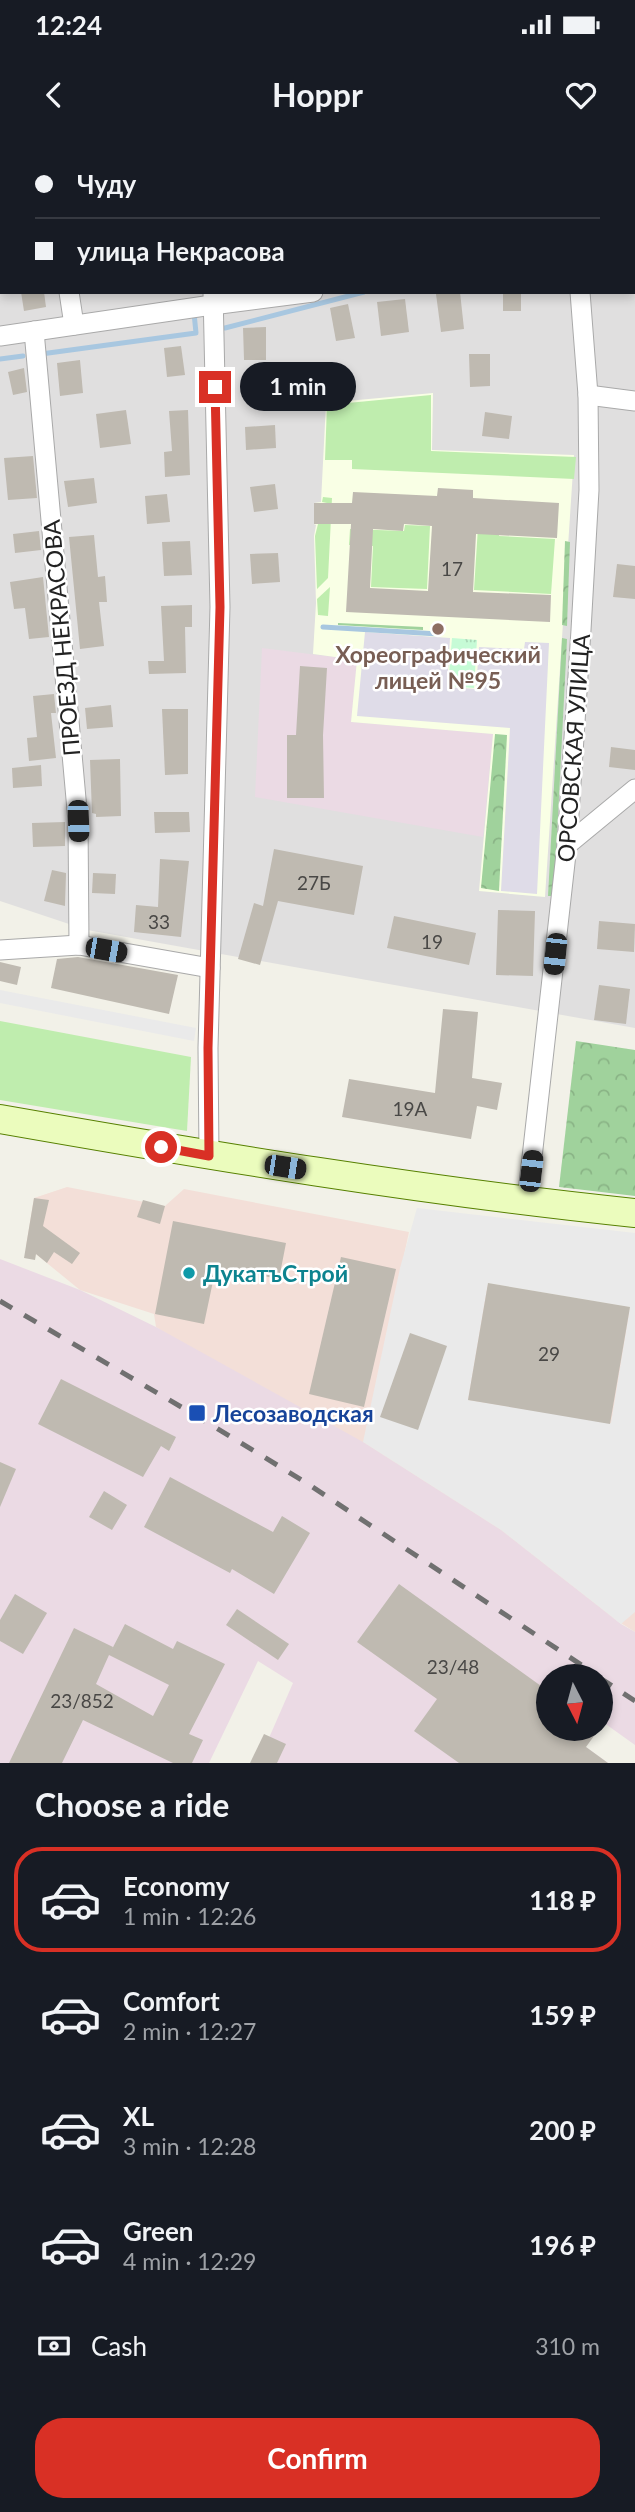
<!DOCTYPE html>
<meta charset="utf-8">
<style>
body{margin:0;font-family:Lato,sans-serif;background:#242831;color:#f1f3f6;height:100vh;display:flex;flex-direction:column;font-size:26px;white-space:nowrap}
*{box-sizing:border-box;margin:0}
p{font-size:23px;color:#9ea1a6}
.icon{flex:none;width:38px;height:38px;fill:none;stroke:currentColor;stroke-width:2;stroke-linecap:round;stroke-linejoin:round}
.map{position:relative;height:1623px;overflow:hidden}
.sheet{display:flex;flex-direction:column;background:#171b24;flex:1}
.sheet>*{flex:none}
.guide{position:absolute;left:0px;top:0px;width:635px;height:154px;box-shadow:0 4px 10px #0003;display:grid;align-content:center;height:154px;padding:0 35px;background:#171b24}
.needle{width:46px;rotate:174deg}
.fabs{position:absolute;left:536px;top:1524px;display:grid;gap:14px}
.fabs a{display:grid;place-items:center;width:77px;height:77px;border-radius:50%;background:#171b24;box-shadow:0 4px 10px #0003;font-size:35px}
.end{position:absolute;width:32px;height:32px;margin:-16px;border:9px solid #d93025;background:#fff;box-shadow:0 0 0 4px #fff}
.from{border-radius:50%}
.bubble{position:absolute;height:49px;border-radius:24px;background:#171b24;box-shadow:0 4px 10px #0003;font-size:23px;font-weight:700;line-height:49px;text-align:center}
.car{position:absolute;width:21px;height:42px;margin:-21px -10px;border-radius:9px;box-shadow:0 0 5px 2px #0007;background:linear-gradient(#222 24%,#8ab4d8 0 40%,#222 0 76%,#8ab4d8 0 86%,#222 0)}
.guide b{display:flex;align-items:center;gap:24px;height:66px;font-size:26px}
.guide b+b{border-top:2px solid #363941}
.guide i{width:18px;height:18px;background:#f1f3f6}
ul{padding:0;list-style:none}
li{display:flex;align-items:center;gap:21px;height:105px;margin:0 14px 10px;padding:0 21px;border:4px solid transparent;border-radius:28px}
li div{flex:1}
li b{display:block;font-size:26px}
li em{font-style:normal;font-weight:700}
li.on{border-color:#d93025}
li>.icon{width:63px;height:63px;stroke-width:1.5}
h2{padding:0 35px;font-size:32px;line-height:84px}
.pay{display:flex;align-items:center;gap:18px;height:77px;padding:0 35px;font-size:26px}
.pay p{margin-inline-start:auto}
.button{display:flex;gap:14px;margin-top:auto;padding:14px 35px}
.button a{flex:1;height:80px;border-radius:28px;background:#d93025;color:#fff;font-size:28px;font-weight:700;line-height:80px;text-align:center}
.status{display:flex;justify-content:space-between;align-items:center;height:49px;padding:0 35px;background:#171b24;direction:ltr}
.status svg{height:19px;fill:currentColor}
header{display:flex;justify-content:space-between;align-items:center;height:91px;padding:0 35px;background:#171b24;font-size:32px;font-weight:700}
.map>svg:first-child{display:block}
.residential{fill:#e0dfdf;fill-rule:evenodd}
.commercial{fill:#f3dfd8}
.industrial{fill:#ebdae4}
.education{fill:#f9ffe5}
.grass{fill:#bfedae}
.forest{fill:url(#forest-crowns)}
.park{fill:url(#park-tufts)}
.parking{fill:#eaeaea;fill-rule:evenodd}
.plaza{fill:#dfdce8}
.lines{fill:none;stroke-linecap:round;stroke-linejoin:round}
.stream{stroke:#a8c7e0;stroke-width:5}
.building{fill:#bfbab1;fill-rule:evenodd}
.street-casing{stroke:#a9a9a9;stroke-width:21}
.secondary-casing{stroke:#578001;stroke-width:30}
.street{stroke:#fff;stroke-width:19}
.secondary{stroke:#ebfcbd;stroke-width:28}
.rail{stroke:#707070;stroke-width:5;stroke-dasharray:14 14;stroke-linecap:butt}
.route{stroke:#d93025;stroke-width:9}
.education-dot{fill:#8d6e63;stroke:#fff;stroke-width:2.5}
.culture-dot{fill:#0f9aa8;stroke:#fff;stroke-width:2.5}
.transit-dot{fill:#1a4fb4;stroke:#fff;stroke-width:2.5}
.labels{text-anchor:middle;dominant-baseline:central;stroke-width:5;stroke-linejoin:round;paint-order:stroke}
.number-label{font-size:19px;fill:#494846}
.street-label{font-size:23px;fill:#222;stroke:#fff}
.education-label{font-size:23px;font-weight:bold;fill:#785e54;stroke:#fff}
.culture-label{font-size:23px;font-weight:bold;fill:#0d838f;stroke:#fff;text-anchor:start}
.transit-label{font-size:23px;font-weight:bold;fill:#164399;stroke:#fff;text-anchor:start}
</style>
<div class="status"><b>12:24</b><svg viewBox="0 0 49 12"><path d="M0 12V9h3v3zM5 12V6h3v6zM10 12V3h3v9zM15 12V0h3v12zM26 1h20v11H26zM47 4h2v5h-2z"/></svg></div>
<header><svg class="icon" aria-label="back" viewBox="0 0 24 24"><path d="M15 5l-7 7 7 7"/></svg>Hoppr<svg class="icon" aria-label="heart" viewBox="0 0 24 24"><path d="M12 20l-8-8c-3-5 5-10 8-4 3-6 11-1 8 4z"/></svg></header>
<div class="map">
<svg width="635" height="1623" viewBox="0 0 635 1623">
<defs>
<pattern id="forest-crowns" width="20" height="18" patternUnits="userSpaceOnUse" patternTransform="scale(1.75)"><rect width="20" height="18" fill="#a0d29c"/><path d="M2 6a3 3 0 1 1 6 0M12 15a3 3 0 1 1 6 0" fill="none" stroke="#8ab486"/></pattern>
<pattern id="park-tufts" width="24" height="20" patternUnits="userSpaceOnUse" patternTransform="scale(1.75)"><rect width="24" height="20" fill="#c6fbd6"/><path d="M3 7l-1-3M5 7V3M7 7l1-3M15 17l-1-3M17 17v-4M19 17l1-3" fill="none" stroke="#aad7b7"/></pattern>
</defs>
<rect width="100%" height="100%" fill="#f2f1e8"/>
<path class="residential" d="M0 0H635V888L87 790 0 761ZM2 2H634V152H2Z"/>
<polygon class="commercial" points="67,1047 165,1066 184,1049 409,1092 401,1129 635,1172 635,1492 156,1187 154,1174 80,1150 26,1106 34,1058"/>
<g class="industrial">
<polygon points="262,508 357,520 351,582 493,594 483,697 255,657"/>
<polygon points="0,1119 80,1150 156,1187 363,1302 501,1390 621,1484 635,1492 635,1605 600,1580 600,1536 548,1536 548,1589 586,1607 608,1623 258,1623 293,1543 258,1521 209,1623 0,1623"/>
</g>
<polygon class="education" points="433,253 432,310 574,315 545,757 479,751 493,594 351,582 357,520 313,514 316,463 314,396 316,385 314,384 314,363 321,362 326,263"/>
<g class="grass">
<polygon points="431,255 431,311 576,317 574,339 352,329 352,320 325,320 327,265"/>
<polygon points="323,357 332,358 328,438 317,449 315,396 318,384 328,384 327,363 322,362"/>
<polygon points="405,385 430,386 427,449 371,447 373,406 349,405 350,389 404,391"/>
<polygon points="478,387 499,389 499,396 555,399 551,454 474,450"/>
<polygon points="330,447 328,476 318,475 317,459"/>
<polygon points="0,881 191,917 187,991 0,960"/>
</g>
<g class="forest">
<polygon points="565,401 570,402 567,486 562,485"/>
<polygon points="338,483 423,487 423,490 338,485"/>
<polygon points="562,498 567,499 554,756 548,756"/>
<polygon points="495,594 507,595 499,751 481,748"/>
<polygon points="576,901 635,910 635,1056 559,1047"/>
</g>
<polygon class="park" points="452,498 477,500 474,548 448,546"/>
<g class="parking">
<polygon points="0,850 196,888 194,901 0,863"/>
<path d="M417 1068 635 1093V1472L621 1484 501 1390 363 1302 400 1128ZM488 1143 630 1167 611 1283 468 1260Z"/>
</g>
<polygon class="plaza" points="365,492 450,498 447,547 476,549 479,507 524,509 525,502 549,503 537,754 501,751 510,588 357,576"/>
<g class="lines">
<g class="stream">
<polyline points="194,2 194,0"/>
<polyline points="521,2 523,0"/>
<polyline points="225,188 364,152"/>
<polyline points="41,214 196,193 194,173"/>
<polyline points="0,219 23,216"/>
<polyline points="323,487 438,494"/>
</g>
</g>
<g class="building">
<polygon points="21,152 44,152 46,167 24,171"/>
<polygon points="460,152 464,189 441,192 436,154"/>
<rect x="503" y="152" width="18" height="19"/>
<polygon points="405,159 409,192 381,196 377,162"/>
<polygon points="348,164 355,198 336,201 330,168"/>
<polygon points="266,187 266,220 244,220 243,188"/>
<polygon points="181,206 185,235 167,237 164,208"/>
<polygon points="469,214 490,214 490,246 470,247"/>
<polygon points="80,220 83,253 60,256 57,223"/>
<polygon points="24,228 27,252 13,255 8,232"/>
<polygon points="126,270 131,304 100,308 96,274"/>
<polygon points="188,270 190,335 165,337 164,312 172,311 169,271"/>
<polygon points="485,272 512,276 509,299 482,296"/>
<polygon points="275,285 276,308 246,310 245,287"/>
<polygon points="33,316 37,358 8,360 4,318"/>
<polygon points="94,338 97,363 68,367 64,341"/>
<polygon points="275,344 278,369 254,372 250,347"/>
<path d="M438 348 473 350V358L559 363 557 398 476 394 473 452 551 455 550 482 346 472 351 384H314V363H352L353 352 437 356ZM404 384 432 386 428 451 370 448 373 389 403 391Z"/>
<polygon points="167,354 170,382 147,384 145,356"/>
<polygon points="39,391 41,410 15,413 13,394"/>
<polygon points="94,395 98,437 105,436 107,462 99,462 104,506 80,509 69,397"/>
<polygon points="190,401 192,435 164,436 162,402"/>
<polygon points="278,413 280,442 252,444 250,414"/>
<polygon points="617,424 635,426 635,459 613,457"/>
<polygon points="43,437 49,497 29,499 25,468 14,469 10,442"/>
<polygon points="192,465 192,487 185,487 186,533 149,534 148,521 164,521 161,466"/>
<polygon points="300,526 327,528 323,595 324,658 287,658 287,595 296,595"/>
<polygon points="54,554 56,573 51,573 56,618 29,621 27,598 37,597 33,556"/>
<polygon points="111,565 113,587 87,589 85,568"/>
<polygon points="162,569 188,569 188,634 165,635"/>
<polygon points="611,607 635,610 635,630 609,627"/>
<polygon points="120,619 121,676 96,677 96,674 92,673 90,620"/>
<polygon points="41,625 42,646 13,648 12,628"/>
<polygon points="154,672 189,672 190,692 155,693"/>
<polygon points="65,682 65,706 33,707 32,683"/>
<polygon points="274,709 363,726 354,775 278,761 260,825 238,819 254,763 263,766"/>
<polygon points="160,719 189,721 181,797 134,792 136,765 158,767"/>
<polygon points="52,730 66,733 65,766 44,761"/>
<polygon points="93,733 116,734 115,754 92,753"/>
<polygon points="498,770 535,771 533,836 496,835"/>
<polygon points="394,776 476,793 469,825 387,808"/>
<polygon points="599,781 635,784 634,812 597,809"/>
<polygon points="78,817 178,835 169,874 51,848 57,819"/>
<polygon points="0,822 21,827 17,845 0,841"/>
<polygon points="599,845 630,849 626,884 594,880"/>
<polygon points="443,869 478,872 472,938 502,943 497,970 477,966 471,999 342,977 349,939 435,953"/>
<polygon points="34,1058 49,1060 43,1086 80,1113 72,1124 54,1112 47,1123 36,1114 35,1120 24,1118"/>
<polygon points="143,1060 165,1066 160,1084 137,1077"/>
<polygon points="173,1081 286,1103 279,1139 216,1127 204,1184 155,1174"/>
<polygon points="341,1117 396,1129 364,1267 309,1254"/>
<polygon points="488,1143 630,1167 610,1284 468,1260"/>
<polygon points="410,1193 447,1206 418,1290 380,1277"/>
<polygon points="61,1239 176,1297 169,1311 161,1306 143,1337 38,1284"/>
<polygon points="0,1322 16,1329 0,1367"/>
<polygon points="170,1337 273,1392 282,1376 310,1393 274,1454 232,1429 230,1433 144,1387"/>
<polygon points="104,1351 127,1365 112,1390 89,1377"/>
<polygon points="399,1444 548,1551 548,1589 599,1589 586,1607 608,1623 459,1623 414,1591 437,1559 357,1502"/>
<polygon points="15,1454 47,1473 23,1514 0,1501 0,1480"/>
<polygon points="237,1469 289,1504 278,1520 226,1485"/>
<path d="M125 1484 173 1509 177 1501 225 1524 189 1594 203 1600 192 1623H173L83 1580 62 1623H9L74 1488 113 1507 110 1513ZM109 1515 169 1545 153 1576 96 1544Z"/>
<polygon points="264,1594 286,1604 277,1623 250,1623"/>
</g>
<g class="lines">
<defs>
<g id="street">
<polyline points="49,0 49,2"/>
<polyline points="213,0 213,2"/>
<polyline points="333,2 347,0"/>
<polyline points="590,2 590,0"/>
<polyline points="634,129 635,129"/>
<polyline points="69,152 74,185"/>
<polyline points="34,191 78,681 79,805"/>
<polyline points="0,196 212,165 313,152"/>
<polyline points="588,255 635,261"/>
<polyline points="567,705 635,649"/>
<polyline points="0,810 79,805 210,828"/>
<polyline points="209,1016 208,908 220,467 213,152"/>
<polyline points="527,1062 567,705 581,490 589,350 588,255 580,152"/>
</g>
<path id="secondary" d="M0 979C211 1016 422 1051 635 1073"/>
</defs>
<use href="#street" class="street-casing"/>
<use href="#secondary" class="secondary-casing"/>
<use href="#street" class="street"/>
<use href="#secondary" class="secondary"/>
<g class="rail">
<polyline points="0,1161 195,1275 305,1342 598,1536"/>
<polyline points="600,1538 635,1561"/>
</g>
</g>
<g class="lines">
<polyline class="route" points="161,1007 209,1016 208,908 220,467 215,247"/>
</g>
<circle class="education-dot" cx="438" cy="489" r="7"/>
<circle class="culture-dot" cx="189" cy="1133" r="7"/>
<rect class="transit-dot" x="188" y="1264" width="18" height="18" rx="3.5"/>
<g class="labels">
<g class="number-label">
<text x="452" y="428">17</text>
<text x="314" y="742">27Б</text>
<text x="159" y="781">33</text>
<text x="432" y="801">19</text>
<text x="410" y="968">19А</text>
<text x="549" y="1213">29</text>
<text x="453" y="1526">23/48</text>
<text x="82" y="1560">23/852</text>
</g>
<g class="street-label">
<text transform="translate(61 498) rotate(-95)">ПРОЕЗД НЕКРАСОВА</text>
<text transform="translate(573 608) rotate(-86)">ОРСОВСКАЯ УЛИЦА</text>
</g>
<g class="education-label">
<text x="438" y="514">Хореографический<tspan x="438" dy="26">лицей №95</tspan></text>
</g>
<g class="culture-label">
<text x="203" y="1133">ДукатъСтрой</text>
</g>
<g class="transit-label">
<text x="213" y="1273">Лесозаводская</text>
</g>
</g>
</svg>
<div class="fabs">
<a><svg class="needle" viewBox="-14 -14 28 28"><path d="M0-13l5 13h-10z" fill="#e53935"/><path d="M0 13l5-13h-10z" fill="#9ea1a6"/></svg></a>
</div>
<i class="end from" style="left:161px;top:1007px"></i>
<i class="end" style="left:215px;top:247px"></i>
<div class="bubble" style="left:240px;top:222px;width:116px">1 min</div>
<i class="car" style="left:78px;top:681px;rotate:178deg"></i>
<i class="car" style="left:106px;top:810px;rotate:100deg"></i>
<i class="car" style="left:555px;top:814px;rotate:186deg"></i>
<i class="car" style="left:285px;top:1027px;rotate:99deg"></i>
<i class="car" style="left:531px;top:1031px;rotate:7deg"></i>
<div class="guide">
<b><i class="from"></i>Чуду</b>
<b><i></i>улица Некрасова</b>
</div>
</div>
<section class="sheet">
<h2>Choose a ride</h2>
<ul>
<li class="on"><svg class="icon" aria-label="car" viewBox="0 0 24 24"><path d="M5 17H2v-5l4-1 3-4h7l3 4 3 1v5h-3M9 17h6M6 11h13"/><circle cx="7" cy="17" r="2"/><circle cx="17" cy="17" r="2"/></svg><div><b>Economy</b><p>1 min · 12:26</p></div><em>118 ₽</em></li>
<li><svg class="icon" aria-label="car" viewBox="0 0 24 24"><path d="M5 17H2v-5l4-1 3-4h7l3 4 3 1v5h-3M9 17h6M6 11h13"/><circle cx="7" cy="17" r="2"/><circle cx="17" cy="17" r="2"/></svg><div><b>Comfort</b><p>2 min · 12:27</p></div><em>159 ₽</em></li>
<li><svg class="icon" aria-label="car" viewBox="0 0 24 24"><path d="M5 17H2v-5l4-1 3-4h7l3 4 3 1v5h-3M9 17h6M6 11h13"/><circle cx="7" cy="17" r="2"/><circle cx="17" cy="17" r="2"/></svg><div><b>XL</b><p>3 min · 12:28</p></div><em>200 ₽</em></li>
<li><svg class="icon" aria-label="car" viewBox="0 0 24 24"><path d="M5 17H2v-5l4-1 3-4h7l3 4 3 1v5h-3M9 17h6M6 11h13"/><circle cx="7" cy="17" r="2"/><circle cx="17" cy="17" r="2"/></svg><div><b>Green</b><p>4 min · 12:29</p></div><em>196 ₽</em></li>
</ul>
<div class="pay"><svg class="icon" aria-label="cash" viewBox="0 0 24 24"><path d="M3 7h18v10H3z"/><circle cx="12" cy="12" r="2"/></svg>Cash<p>310 m</p></div>
<div class="button"><a>Confirm</a></div>
</section>
